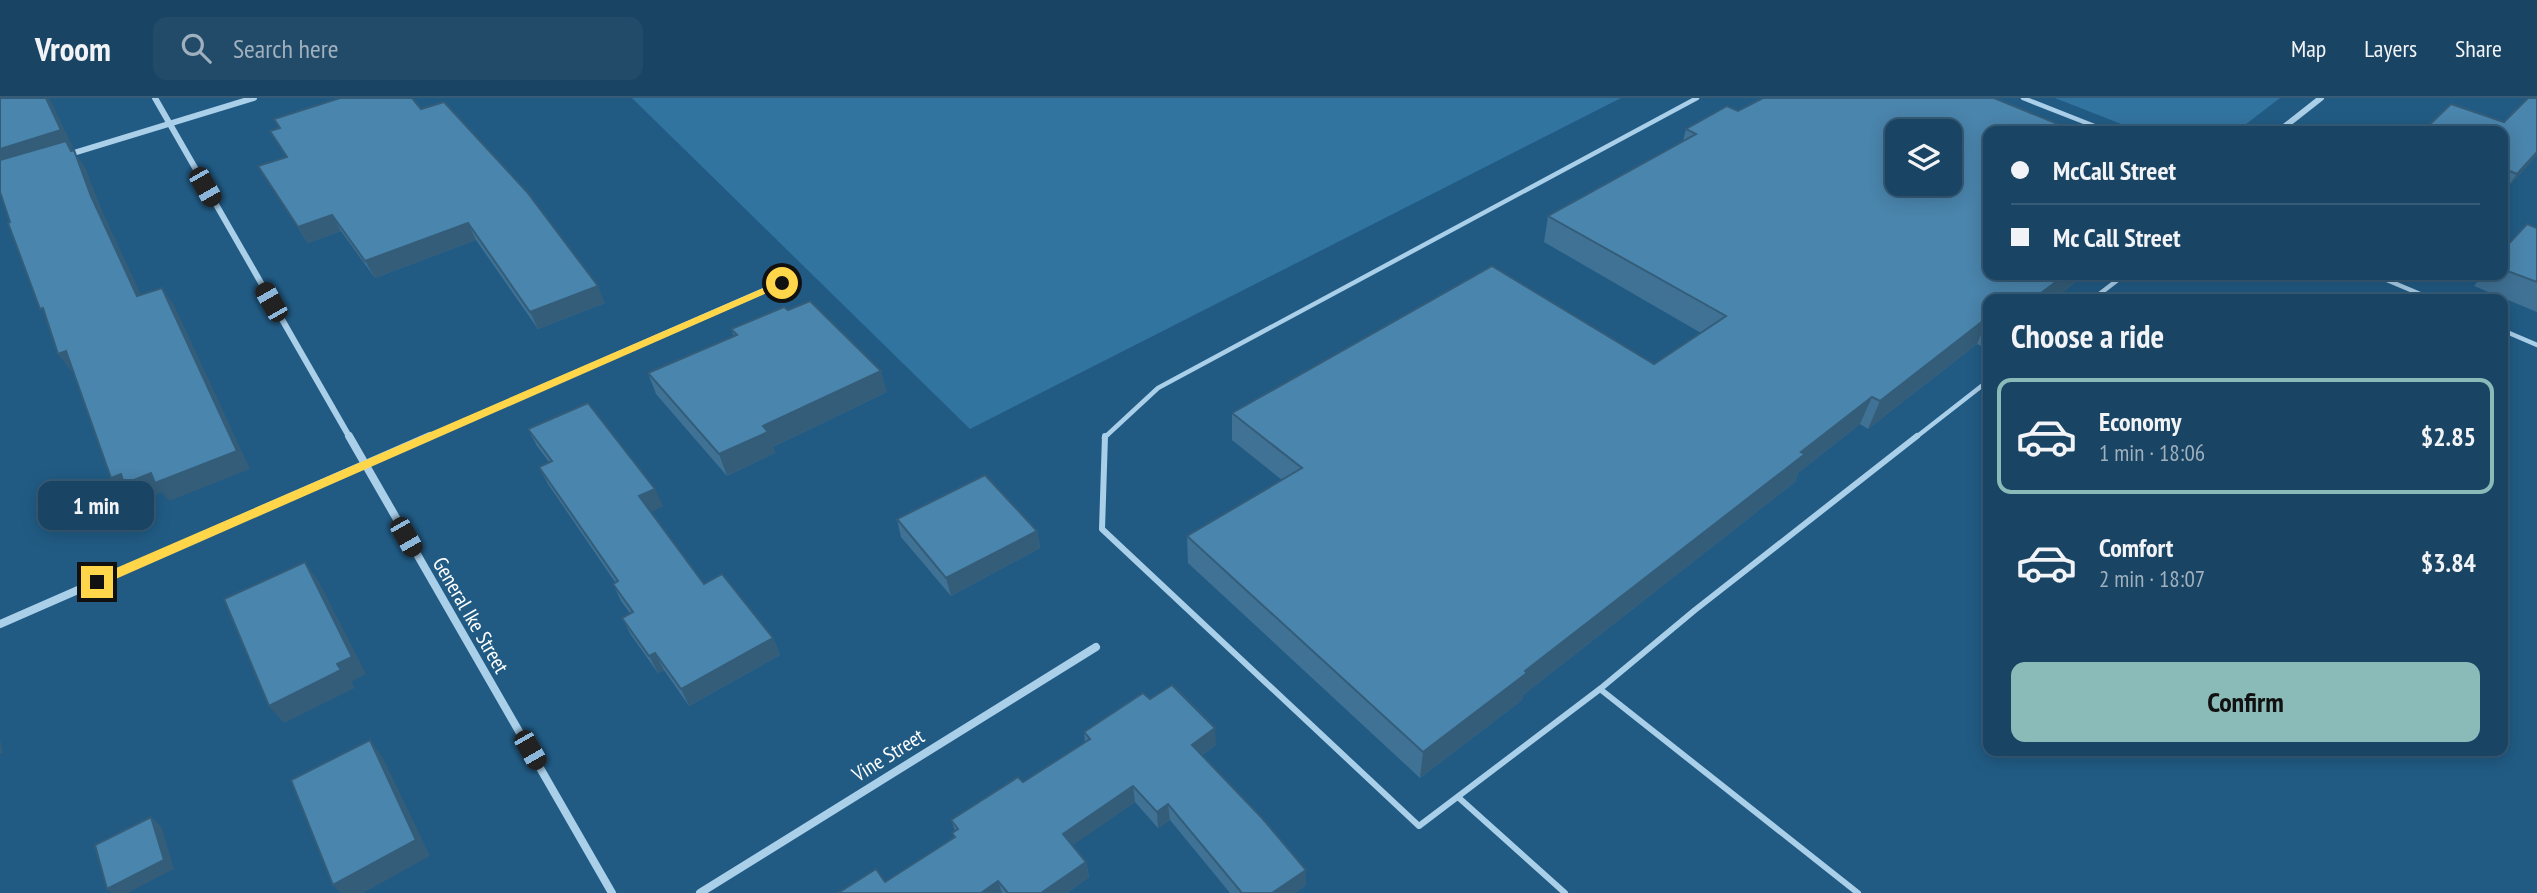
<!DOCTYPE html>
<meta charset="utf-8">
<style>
body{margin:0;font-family:"PT Sans Narrow",sans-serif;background:#224b69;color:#f1f3f6;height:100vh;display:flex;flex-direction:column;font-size:26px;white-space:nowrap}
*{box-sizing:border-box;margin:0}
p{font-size:23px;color:#9fb0be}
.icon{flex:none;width:38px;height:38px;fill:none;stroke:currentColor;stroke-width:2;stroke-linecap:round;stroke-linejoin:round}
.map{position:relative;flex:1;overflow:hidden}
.sheet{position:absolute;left:1983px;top:196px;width:525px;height:462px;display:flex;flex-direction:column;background:#194463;border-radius:14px;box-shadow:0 4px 18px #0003,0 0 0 2px #375c78}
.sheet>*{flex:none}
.top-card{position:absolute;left:1983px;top:28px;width:525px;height:154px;border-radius:14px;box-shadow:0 4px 18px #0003,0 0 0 2px #375c78;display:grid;align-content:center;height:154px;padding:0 28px;background:#194463}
.buttons{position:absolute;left:1885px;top:21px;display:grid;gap:14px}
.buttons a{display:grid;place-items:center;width:77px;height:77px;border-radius:14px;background:#194463;box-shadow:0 4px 18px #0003,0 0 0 2px #375c78;font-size:35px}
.end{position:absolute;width:32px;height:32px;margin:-16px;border:9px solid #ffd54a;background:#111;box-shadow:0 0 0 4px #111}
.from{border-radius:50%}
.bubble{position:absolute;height:49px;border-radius:14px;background:#194463;box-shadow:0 4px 18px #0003,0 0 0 2px #375c78;font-size:23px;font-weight:700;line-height:49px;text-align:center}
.car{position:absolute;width:21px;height:42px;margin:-21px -10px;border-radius:9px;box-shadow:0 0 5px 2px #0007;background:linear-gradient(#222 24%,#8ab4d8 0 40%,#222 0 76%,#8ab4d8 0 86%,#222 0)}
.top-card b{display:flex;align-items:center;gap:24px;height:66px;font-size:26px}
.top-card b+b{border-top:2px solid #375c78}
.top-card i{width:18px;height:18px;background:#f1f3f6}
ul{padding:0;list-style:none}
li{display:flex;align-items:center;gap:21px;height:116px;margin:0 14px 10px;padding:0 14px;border:4px solid transparent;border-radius:14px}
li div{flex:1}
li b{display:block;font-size:26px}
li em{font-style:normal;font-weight:700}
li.on{border-color:#8bbbb9}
li>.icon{width:63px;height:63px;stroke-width:1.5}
h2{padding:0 28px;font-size:32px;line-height:84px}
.cta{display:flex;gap:14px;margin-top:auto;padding:14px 28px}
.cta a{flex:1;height:80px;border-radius:14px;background:#8bbbb9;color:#111;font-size:28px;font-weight:700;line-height:80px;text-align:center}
header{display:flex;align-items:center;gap:42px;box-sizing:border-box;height:98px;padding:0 35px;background:#194463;border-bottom:2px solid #375c78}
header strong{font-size:33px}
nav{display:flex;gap:38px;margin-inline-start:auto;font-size:24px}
.search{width:490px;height:63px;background:#224b69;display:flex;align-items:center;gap:18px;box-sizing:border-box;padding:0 24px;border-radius:14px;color:#9fb0be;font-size:26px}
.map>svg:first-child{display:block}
.green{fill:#3274a0}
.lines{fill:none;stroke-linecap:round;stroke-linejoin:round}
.lane-far1{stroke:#aacfe9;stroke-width:4.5}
.lane{stroke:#aacfe9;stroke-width:6}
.street-far1{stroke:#aacfe9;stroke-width:6}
.street{stroke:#aacfe9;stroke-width:8}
.wall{fill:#407295}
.shaded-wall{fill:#345d79}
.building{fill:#4a85ad;stroke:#345d79;stroke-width:2;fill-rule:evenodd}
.route{fill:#ffd54a}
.labels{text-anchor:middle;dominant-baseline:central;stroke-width:5;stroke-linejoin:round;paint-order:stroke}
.street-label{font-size:21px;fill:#fff;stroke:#215b84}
</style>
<header>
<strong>Vroom</strong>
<div class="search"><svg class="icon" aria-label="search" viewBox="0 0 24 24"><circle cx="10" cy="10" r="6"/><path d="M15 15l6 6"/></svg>Search here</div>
<nav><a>Map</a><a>Layers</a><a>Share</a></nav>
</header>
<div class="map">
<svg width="2537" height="795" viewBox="0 0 2537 795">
<rect width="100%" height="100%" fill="#215b84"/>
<g class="green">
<polygon points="632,0 1621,0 970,331"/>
<polygon points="2055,0 2280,0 2237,33 2139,33"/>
</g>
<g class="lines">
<g class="lane-far1">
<polyline points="2023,0 2107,33"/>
<polyline points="2375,177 2432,201"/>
<polyline points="2093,201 2124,177"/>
<polyline points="2502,232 2537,247"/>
<polyline points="1104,340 1158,290 1697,0"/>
<polyline points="1915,340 1988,283"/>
</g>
<g class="lane">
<polyline points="1105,338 1102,431 1419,728 1600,591"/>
<polyline points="1458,699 1565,795"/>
<polyline points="1858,795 1600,591 1695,512 1917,338"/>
</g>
<g class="street-far1">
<polyline points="155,0 350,340"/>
<polyline points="2279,33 2321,0"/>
<polyline points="67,57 254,0"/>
<polyline points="426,340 782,185"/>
</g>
<g class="street">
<polyline points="349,338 612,795"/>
<polyline points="0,526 430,338"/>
<polyline points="700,795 1096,549"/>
</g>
</g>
<g class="wall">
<polygon points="421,11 605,205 538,231 476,142 375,180 341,133 308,145 258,68 286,59 270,33 279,30 274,21"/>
<polygon points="1686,31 1988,177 2085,177 2054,201 1988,201 1988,251 1977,246 1868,331 1860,326 1798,375 1795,384 1523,597 1522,602 1420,680 1188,465 1187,438 1282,382 1232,342 1232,315 1654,266 1701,235 1544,144 1548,118 1683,43"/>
<polygon points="2502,33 2537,57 2503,95 2502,95"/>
<polygon points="2537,130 2537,214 2474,188 2482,177 2502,177 2502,153"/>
<polygon points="731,231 887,294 773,349 775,355 727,378 656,296 648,275 734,238"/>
<polygon points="528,331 663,408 650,414 704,486 773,540 780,557 689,608 664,572 658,575 631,537 622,520 630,515 621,503 613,486 615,484 548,386 539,369 549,364 537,348"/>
<polygon points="897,421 1037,433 1040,450 951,498 901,439"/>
<polygon points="1150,601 1216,647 1202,657 1306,787 1295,795 1230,795 1170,722 1158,730 1135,704 1072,747 1086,764 1089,779 1067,795 838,795 885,784 954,740 952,735 955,733 951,722 1023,684 1085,644 1084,634"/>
</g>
<g class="shaded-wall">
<polygon points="46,0 49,0 73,49 71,50 85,69 103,115 150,216 137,198 0,71 0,51"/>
<polygon points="2537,54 2537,57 2503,95 2517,76"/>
<polygon points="332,117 341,133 308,145 298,129"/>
<polygon points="468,125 476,142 375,180 365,163"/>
<polygon points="2065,177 2085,177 2054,201 2033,201"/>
<polygon points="598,188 605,205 538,231 530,214"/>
<polygon points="162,190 174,207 250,371 169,403 162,394 139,404 132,395 126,398 111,380"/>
<polygon points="1988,219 1977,246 1868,331 1880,303"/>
<polygon points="66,253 80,271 72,274 58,256"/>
<polygon points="881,273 887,294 773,349 775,355 727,378 719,356 763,328"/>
<polygon points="1872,299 1860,326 1798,375 1795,384 1523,597 1522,602 1420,680 1423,654"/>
<polygon points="655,391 663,408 647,416 639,398"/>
<polygon points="1037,433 1040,450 951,498 946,480"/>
<polygon points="305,464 318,482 366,576 351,584 355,590 284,625 269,608"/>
<polygon points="773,540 780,557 689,608 681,591"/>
<polygon points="655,555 664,572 658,575 649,558"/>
<polygon points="1215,630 1216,647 1193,663 1192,647"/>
<polygon points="0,641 3,655 0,656"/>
<polygon points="370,642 383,660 430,758 363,795 341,795 333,787"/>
<polygon points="1133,688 1135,704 1066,752 1063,736"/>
<polygon points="1168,706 1170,722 1158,730 1157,714"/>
<polygon points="151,719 161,728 174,771 127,795 112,795 107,791"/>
<polygon points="1086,764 1089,779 1067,795 1041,795"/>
<polygon points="1306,772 1306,787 1295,795 1272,795"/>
<polygon points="998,783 1002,795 981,795"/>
</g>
<g class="building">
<polygon points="0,0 46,0 61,32 0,51"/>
<polygon points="340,0 412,0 421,11 444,4 527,94 598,188 530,214 468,125 365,163 332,117 298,129 258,68 287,59 270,33 280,30 274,21"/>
<path d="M1763 0H1994L2075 33H1988V177H2065L2033 201H1988V219L1880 303 1872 299 1801 354 1805 356 1525 573 1527 575 1423 654 1187 438 1302 370 1232 315 1492 168 1654 266 1726 218 1548 118 1696 36 1686 31 1727 8 1738 13ZM1897 33H1950V86H1897Z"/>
<polygon points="2528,0 2537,0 2537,54 2517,76 2502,70 2502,33 2423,33 2451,6 2504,24"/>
<polygon points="66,43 71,53 74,52 91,98 137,198 162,190 237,353 155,385 151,375 124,386 121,376 111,380 66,253 58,256 43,210 40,211 8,125 10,124 0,94 0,62"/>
<polygon points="2527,126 2537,130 2537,184 2502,171 2502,153"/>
<polygon points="810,203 881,273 763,328 768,334 719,356 648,275 737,237 731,231 784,209 788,212"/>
<polygon points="588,305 655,391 639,398 704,486 722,476 773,540 681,591 655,555 649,558 622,520 633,514 613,486 618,483 539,369 552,363 528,331"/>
<polygon points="985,377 1037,433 946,480 897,421"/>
<polygon points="305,464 352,559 337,566 341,572 269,608 224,501"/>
<polygon points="1172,587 1215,630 1192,647 1262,720 1306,772 1272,795 1242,795 1168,706 1157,714 1133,688 1063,736 1086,764 1041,795 1008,795 998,783 981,795 838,795 876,771 885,784 955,739 952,735 958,731 951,722 1018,679 1023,684 1090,641 1084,634 1143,595 1150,601"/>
<polygon points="370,642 416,742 333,787 291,682"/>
<polygon points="151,719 164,762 107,791 95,747"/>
</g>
<polygon class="route" points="782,182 785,183 785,187 102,487 97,488 91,484 93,480"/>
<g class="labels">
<g class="street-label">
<text transform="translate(471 517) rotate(60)">General Ike Street</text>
<text transform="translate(888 657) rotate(-32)">Vine Street</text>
</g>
</g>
</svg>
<div class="buttons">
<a><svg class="icon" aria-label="layers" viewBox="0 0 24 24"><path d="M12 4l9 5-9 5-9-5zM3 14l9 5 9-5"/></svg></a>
</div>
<i class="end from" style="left:782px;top:185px"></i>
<i class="end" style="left:97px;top:484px"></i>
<div class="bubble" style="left:38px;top:383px;width:116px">1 min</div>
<i class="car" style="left:205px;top:89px;rotate:150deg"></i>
<i class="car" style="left:271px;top:204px;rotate:330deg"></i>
<i class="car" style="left:406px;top:439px;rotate:150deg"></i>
<i class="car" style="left:530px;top:652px;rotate:150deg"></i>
<div class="top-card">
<b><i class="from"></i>McCall Street</b>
<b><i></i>Mc Call Street</b>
</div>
<section class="sheet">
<h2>Choose a ride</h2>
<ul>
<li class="on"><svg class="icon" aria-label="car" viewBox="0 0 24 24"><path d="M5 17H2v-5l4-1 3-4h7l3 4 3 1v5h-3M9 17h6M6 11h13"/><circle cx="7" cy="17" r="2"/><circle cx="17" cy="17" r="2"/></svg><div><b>Economy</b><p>1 min · 18:06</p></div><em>$2.85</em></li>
<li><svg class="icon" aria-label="car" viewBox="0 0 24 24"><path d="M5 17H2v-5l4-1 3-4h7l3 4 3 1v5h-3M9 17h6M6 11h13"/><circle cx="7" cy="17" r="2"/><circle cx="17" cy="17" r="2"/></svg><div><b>Comfort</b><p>2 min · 18:07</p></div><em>$3.84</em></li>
</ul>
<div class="cta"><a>Confirm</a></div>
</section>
</div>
